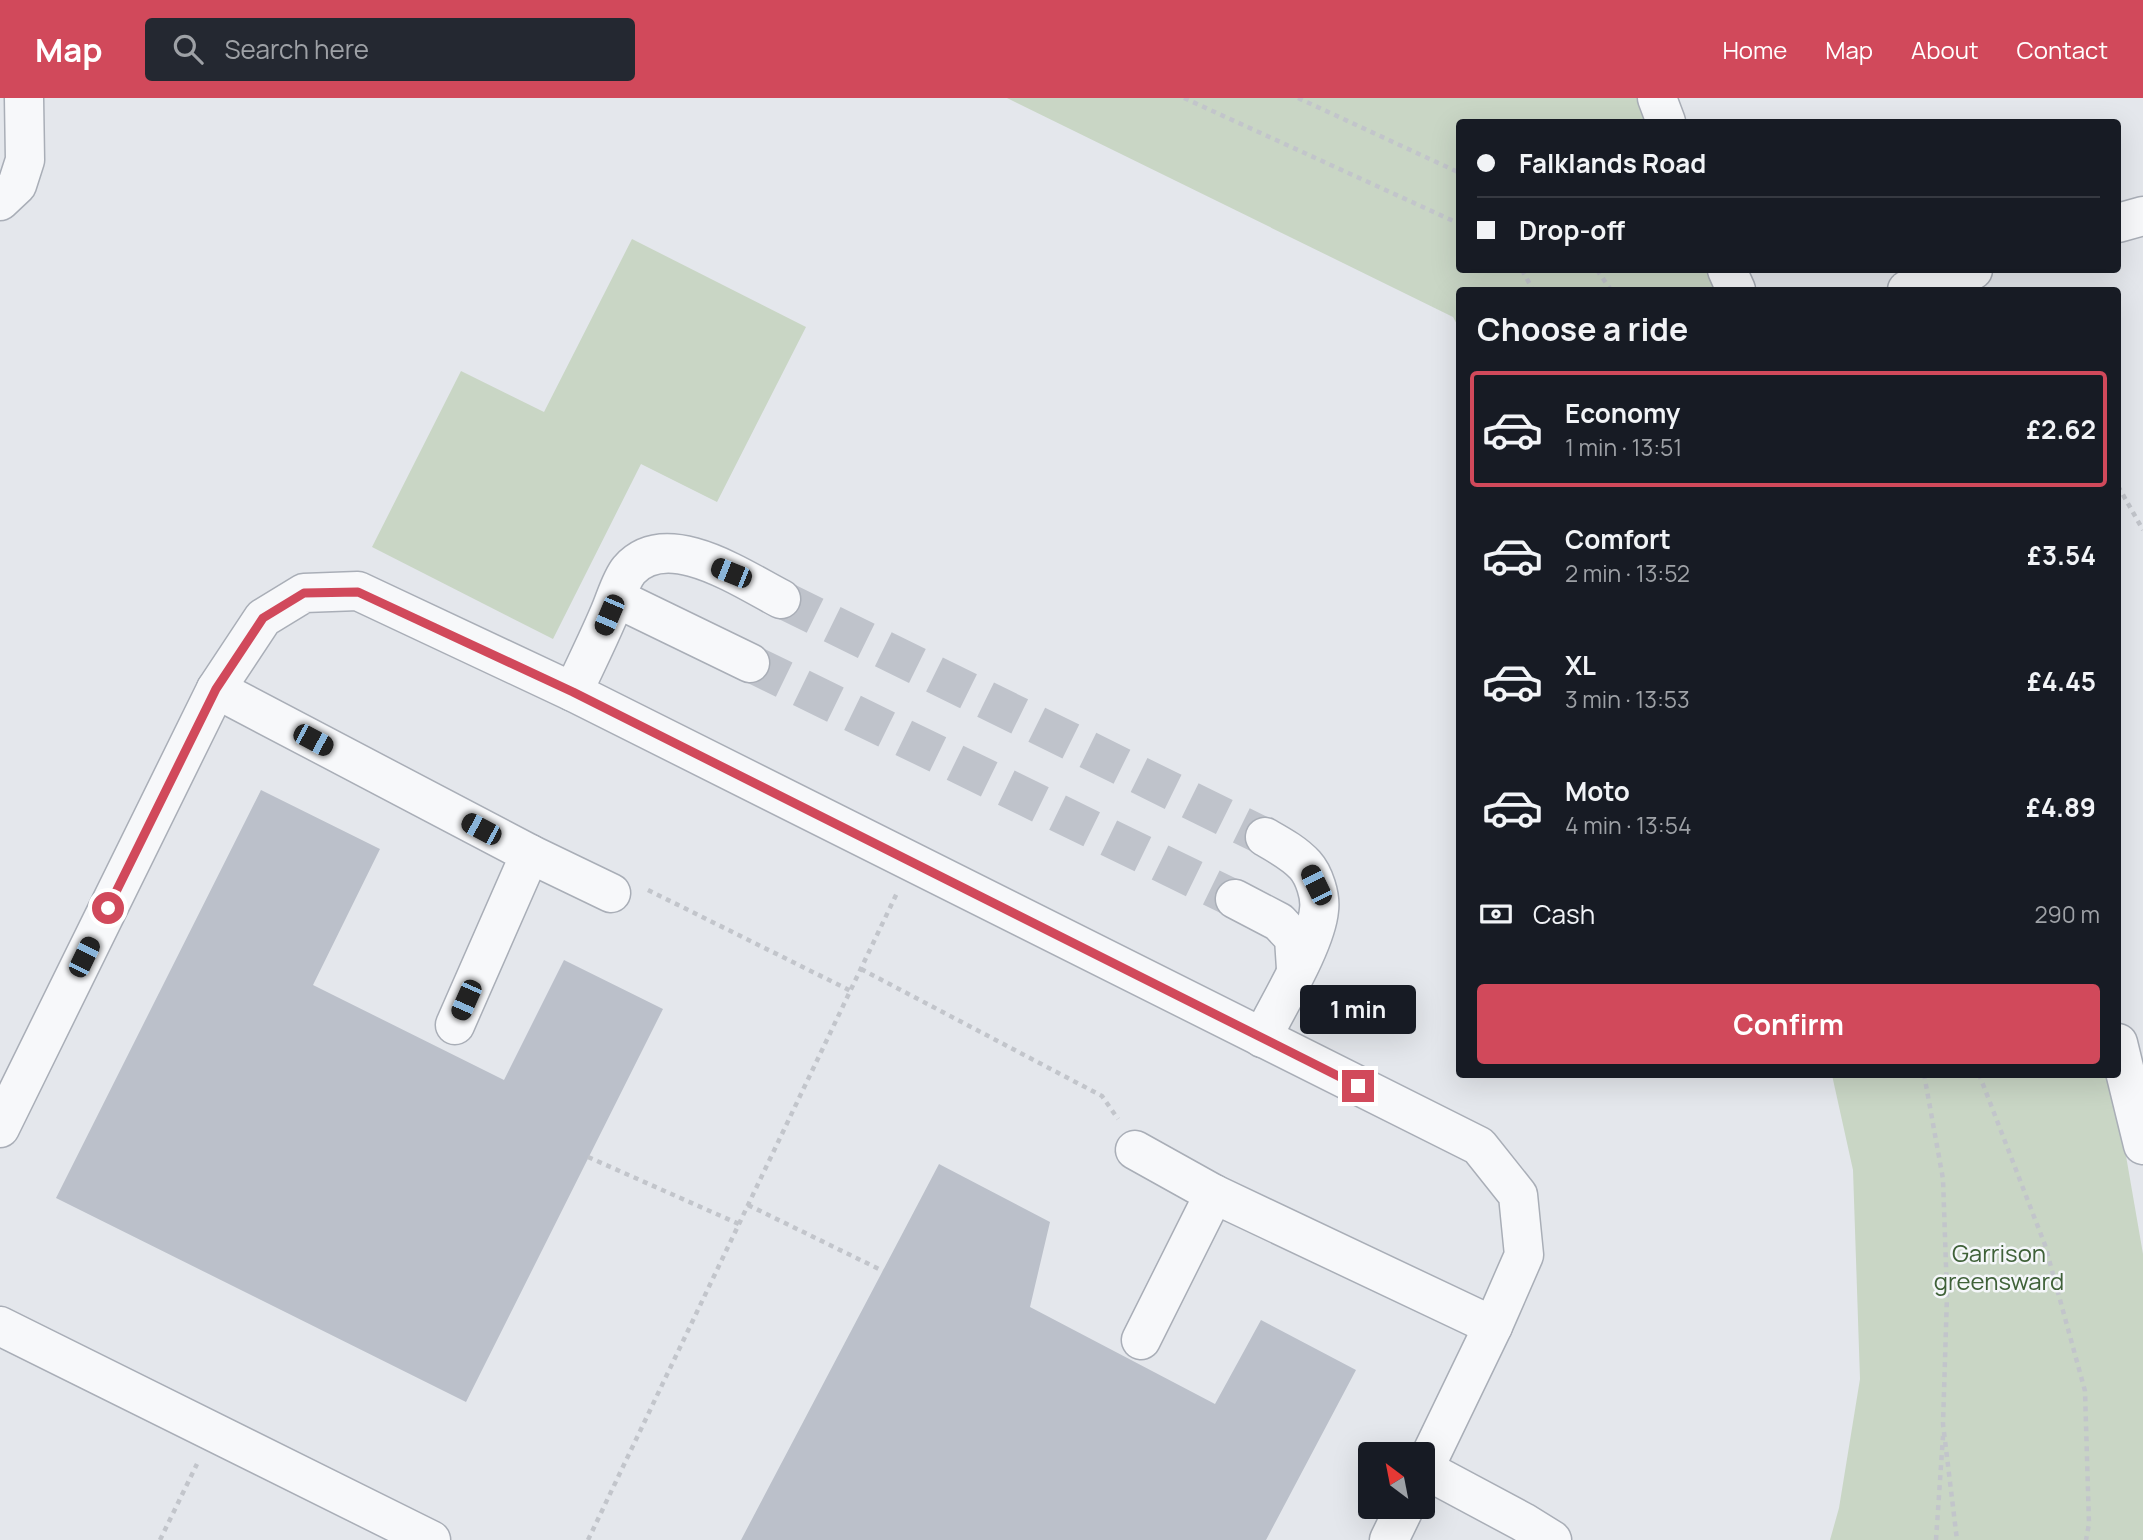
<!DOCTYPE html>
<meta charset="utf-8">
<style>
body{margin:0;font-family:Manrope,sans-serif;background:#242831;color:#f1f3f6;height:100vh;display:flex;flex-direction:column;font-size:26px;white-space:nowrap}
*{box-sizing:border-box;margin:0}
p{font-size:23px;color:#9ea1a6}
.icon{flex:none;width:38px;height:38px;fill:none;stroke:currentColor;stroke-width:2;stroke-linecap:round;stroke-linejoin:round}
.map{position:relative;flex:1;overflow:hidden}
.panel{position:absolute;left:1456px;top:189px;width:665px;height:791px;display:flex;flex-direction:column;background:#171b24;border-radius:7px;box-shadow:0 7px 28px #0002}
.panel>*{flex:none}
.banner{position:absolute;left:1456px;top:21px;width:665px;height:154px;border-radius:7px;box-shadow:0 7px 28px #0002;display:grid;align-content:center;height:154px;padding:0 21px;background:#171b24}
.needle{width:46px;rotate:328deg}
.fabs{position:absolute;left:1358px;top:1344px;display:grid;gap:14px}
.fabs a{display:grid;place-items:center;width:77px;height:77px;border-radius:7px;background:#171b24;box-shadow:0 7px 28px #0002;font-size:35px}
.end{position:absolute;width:32px;height:32px;margin:-16px;border:9px solid #d1495b;background:#fff;box-shadow:0 0 0 4px #fff}
.from{border-radius:50%}
.bubble{position:absolute;height:49px;border-radius:7px;background:#171b24;box-shadow:0 7px 28px #0002;font-size:23px;font-weight:700;line-height:49px;text-align:center}
.car{position:absolute;width:21px;height:42px;margin:-21px -10px;border-radius:9px;box-shadow:0 0 5px 2px #0007;background:linear-gradient(#222 24%,#8ab4d8 0 40%,#222 0 76%,#8ab4d8 0 86%,#222 0)}
.banner b{display:flex;align-items:center;gap:24px;height:66px;font-size:26px}
.banner b+b{border-top:2px solid #363941}
.banner i{width:18px;height:18px;background:#f1f3f6}
ul{padding:0;list-style:none}
li{display:flex;align-items:center;gap:21px;height:116px;margin:0 14px 10px;padding:0 7px;border:4px solid transparent;border-radius:7px}
li div{flex:1}
li b{display:block;font-size:26px}
li em{font-style:normal;font-weight:700}
li.selected{border-color:#d1495b}
li>.icon{width:63px;height:63px;stroke-width:1.5}
h2{padding:0 21px;font-size:32px;line-height:84px}
.pay{display:flex;align-items:center;gap:18px;height:77px;padding:0 21px;font-size:26px}
.pay p{margin-inline-start:auto}
.action{display:flex;gap:14px;margin-top:auto;padding:14px 21px}
.action a{flex:1;height:80px;border-radius:7px;background:#d1495b;color:#fff;font-size:28px;font-weight:700;line-height:80px;text-align:center}
header{display:flex;align-items:center;gap:42px;box-sizing:border-box;height:98px;padding:0 35px;background:#d1495b;color:#fff}
header strong{font-size:33px}
nav{display:flex;gap:38px;margin-inline-start:auto;font-size:24px}
.search{width:490px;height:63px;background:#242831;display:flex;align-items:center;gap:18px;box-sizing:border-box;padding:0 24px;border-radius:7px;color:#9ea1a6;font-size:26px}
.map>svg:first-child{display:block}
.green{fill:#c9d6c5}
.building{fill:#bbc0ca}
.lines{fill:none;stroke-linecap:round;stroke-linejoin:round}
.minor-tunnel{stroke:#bfc3cb;stroke-width:38;stroke-dasharray:38 19;stroke-linecap:butt}
.minor-casing{stroke:#a9aeb7;stroke-width:41}
.path{stroke:#c2c5cb;stroke-width:4.5;stroke-dasharray:5 5;stroke-linecap:butt}
.minor{stroke:#f7f8fa;stroke-width:38}
.route{stroke:#d1495b;stroke-width:9}
.labels{text-anchor:middle;dominant-baseline:central;stroke-width:5;stroke-linejoin:round;paint-order:stroke}
.park-label{font-size:24px;fill:#3f6138;stroke:#f4f6f9}
</style>
<header>
<strong>Map</strong>
<div class="search"><svg class="icon" aria-label="search" viewBox="0 0 24 24"><circle cx="10" cy="10" r="6"/><path d="M15 15l6 6"/></svg>Search here</div>
<nav><a>Home</a><a>Map</a><a>About</a><a>Contact</a></nav>
</header>
<div class="map">
<svg width="2143" height="1442" viewBox="0 0 2143 1442">
<rect width="100%" height="100%" fill="#e4e7ec"/>
<g class="green">
<polygon points="1007,0 1639,0 1648,24 1460,24 1460,172 1710,172 1719,192 1460,192 1459,230 1453,219"/>
<polygon points="632,141 806,229 717,404 641,366 553,541 372,449 461,273 544,314"/>
<polygon points="1832,977 2112,977 2143,1156 2143,1442 1830,1442 1839,1410 1860,1281 1853,1072"/>
</g>
<g class="building">
<polygon points="261,692 380,751 313,887 504,982 564,862 663,911 466,1304 56,1100"/>
<polygon points="939,1066 1050,1124 1030,1209 1215,1306 1261,1222 1356,1272 1266,1442 741,1442"/>
</g>
<g class="lines">
<g class="minor-tunnel">
<polyline points="781,501 1265,739"/>
<polyline points="750,565 1235,801"/>
</g>
<defs>
<g id="minor">
<polyline points="1657,0 1666,24"/>
<polyline points="0,103 17,87 25,62 24,0"/>
<polyline points="2118,125 2143,118"/>
<polyline points="1727,172 1736,192"/>
<polyline points="1907,192 1973,172"/>
<polyline points="616,500 750,565"/>
<polyline points="216,591 530,756 455,927"/>
<path d="M573 594C585 568 598 542 609 516 615 503 620 483 629 472 667 429 742 481 781 501"/>
<polyline points="530,756 611,795"/>
<polyline points="1235,801 1279,824 1294,840 1296,871"/>
<path d="M1262 940C1278 907 1316 846 1319 812 1321 798 1314 777 1305 767 1294 755 1279 747 1265 739"/>
<polyline points="2118,945 2143,1047"/>
<polyline points="0,1030 216,591 263,520 304,495 358,493 573,594 1479,1048 1518,1097 1524,1157 1493,1228 1423,1373"/>
<polyline points="1135,1052 1214,1096"/>
<polyline points="0,1228 431,1442"/>
<polyline points="1141,1242 1214,1096 1493,1228"/>
<polyline points="1424,1371 1523,1424 1552,1442"/>
<polyline points="1389,1442 1405,1409"/>
</g>
</defs>
<use href="#minor" class="minor-casing"/>
<g class="path">
<polyline points="1184,0 1460,126"/>
<polyline points="1298,0 1460,75"/>
<polyline points="1522,172 1533,192"/>
<polyline points="1597,172 1611,192"/>
<polyline points="2118,388 2143,432"/>
<polyline points="648,792 851,893"/>
<polyline points="861,871 1102,998 1118,1021"/>
<polyline points="1924,976 1943,1081 1947,1197 1943,1326 1957,1442"/>
<polyline points="1979,976 2045,1147 2085,1293 2089,1426 2086,1442"/>
<polyline points="588,1059 739,1126"/>
<polyline points="748,1107 883,1173"/>
<polyline points="160,1442 197,1366"/>
<polyline points="588,1442 897,795"/>
<polyline points="1936,1442 1943,1338"/>
</g>
<use href="#minor" class="minor"/>
</g>
<g class="lines">
<polyline class="route" points="108,810 216,591 263,520 304,495 358,494 573,594 1358,988"/>
</g>
<g class="labels">
<g class="park-label">
<text x="1999" y="1154">Garrison<tspan x="1999" dy="28">greensward</tspan></text>
</g>
</g>
</svg>
<div class="fabs">
<a><svg class="needle" viewBox="-14 -14 28 28"><path d="M0-13l5 13h-10z" fill="#e53935"/><path d="M0 13l5-13h-10z" fill="#9ea1a6"/></svg></a>
</div>
<i class="end from" style="left:108px;top:810px"></i>
<i class="end" style="left:1358px;top:988px"></i>
<div class="bubble" style="left:1300px;top:887px;width:116px">1 min</div>
<i class="car" style="left:731px;top:475px;rotate:292deg"></i>
<i class="car" style="left:609px;top:517px;rotate:203deg"></i>
<i class="car" style="left:313px;top:642px;rotate:118deg"></i>
<i class="car" style="left:481px;top:731px;rotate:298deg"></i>
<i class="car" style="left:1316px;top:787px;rotate:334deg"></i>
<i class="car" style="left:84px;top:859px;rotate:26deg"></i>
<i class="car" style="left:466px;top:902px;rotate:204deg"></i>
<div class="banner">
<b><i class="from"></i>Falklands Road</b>
<b><i></i>Drop-off</b>
</div>
<section class="panel">
<h2>Choose a ride</h2>
<ul>
<li class="selected"><svg class="icon" aria-label="car" viewBox="0 0 24 24"><path d="M5 17H2v-5l4-1 3-4h7l3 4 3 1v5h-3M9 17h6M6 11h13"/><circle cx="7" cy="17" r="2"/><circle cx="17" cy="17" r="2"/></svg><div><b>Economy</b><p>1 min · 13:51</p></div><em>£2.62</em></li>
<li><svg class="icon" aria-label="car" viewBox="0 0 24 24"><path d="M5 17H2v-5l4-1 3-4h7l3 4 3 1v5h-3M9 17h6M6 11h13"/><circle cx="7" cy="17" r="2"/><circle cx="17" cy="17" r="2"/></svg><div><b>Comfort</b><p>2 min · 13:52</p></div><em>£3.54</em></li>
<li><svg class="icon" aria-label="car" viewBox="0 0 24 24"><path d="M5 17H2v-5l4-1 3-4h7l3 4 3 1v5h-3M9 17h6M6 11h13"/><circle cx="7" cy="17" r="2"/><circle cx="17" cy="17" r="2"/></svg><div><b>XL</b><p>3 min · 13:53</p></div><em>£4.45</em></li>
<li><svg class="icon" aria-label="car" viewBox="0 0 24 24"><path d="M5 17H2v-5l4-1 3-4h7l3 4 3 1v5h-3M9 17h6M6 11h13"/><circle cx="7" cy="17" r="2"/><circle cx="17" cy="17" r="2"/></svg><div><b>Moto</b><p>4 min · 13:54</p></div><em>£4.89</em></li>
</ul>
<div class="pay"><svg class="icon" aria-label="cash" viewBox="0 0 24 24"><path d="M3 7h18v10H3z"/><circle cx="12" cy="12" r="2"/></svg>Cash<p>290 m</p></div>
<div class="action"><a>Confirm</a></div>
</section>
</div>
